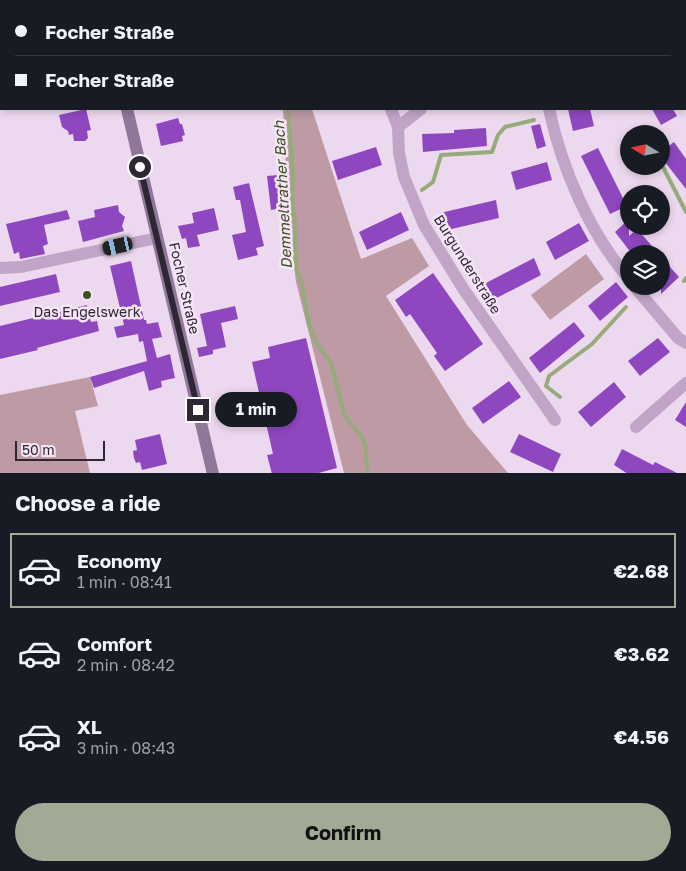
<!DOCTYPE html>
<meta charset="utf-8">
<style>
body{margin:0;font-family:"Golos Text",sans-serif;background:#242831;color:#f1f3f6;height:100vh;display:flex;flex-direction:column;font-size:19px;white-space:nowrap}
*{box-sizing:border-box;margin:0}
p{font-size:16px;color:#9ea1a6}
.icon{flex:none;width:28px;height:28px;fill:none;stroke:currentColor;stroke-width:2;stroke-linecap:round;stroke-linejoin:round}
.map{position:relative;height:473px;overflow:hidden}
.side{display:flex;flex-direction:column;background:#171b24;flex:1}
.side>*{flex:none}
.guide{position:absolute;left:0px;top:0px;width:686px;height:110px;box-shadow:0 2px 8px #0003;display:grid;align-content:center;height:110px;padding:0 15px;background:#171b24}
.needle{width:32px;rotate:280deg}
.controls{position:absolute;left:620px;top:125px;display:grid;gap:10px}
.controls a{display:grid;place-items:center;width:50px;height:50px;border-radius:50%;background:#171b24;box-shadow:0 2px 8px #0003;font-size:25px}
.scale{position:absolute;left:15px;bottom:12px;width:90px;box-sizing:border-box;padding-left:5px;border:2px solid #2f2633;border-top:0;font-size:14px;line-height:18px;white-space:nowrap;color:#2f2633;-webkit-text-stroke:4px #f6e4f7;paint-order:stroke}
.end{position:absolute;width:22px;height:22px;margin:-11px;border:6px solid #2f2633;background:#fff;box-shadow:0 0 0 2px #fff}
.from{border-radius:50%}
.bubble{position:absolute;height:35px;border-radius:18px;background:#171b24;box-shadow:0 2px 8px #0003;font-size:16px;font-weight:700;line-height:35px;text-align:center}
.car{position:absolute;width:15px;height:30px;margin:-15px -8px;border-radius:6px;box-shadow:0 0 4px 1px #0007;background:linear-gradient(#222 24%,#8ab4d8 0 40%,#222 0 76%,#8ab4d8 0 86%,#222 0)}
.guide b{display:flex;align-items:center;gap:18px;height:48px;font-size:19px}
.guide b+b{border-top:1px solid #363941}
.guide i{width:12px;height:12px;background:#f1f3f6}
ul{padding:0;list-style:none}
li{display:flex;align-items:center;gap:15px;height:75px;margin:0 10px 8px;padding:0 5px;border:2px solid transparent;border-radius:0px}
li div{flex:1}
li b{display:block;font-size:19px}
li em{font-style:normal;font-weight:700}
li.on{border-color:#a0aa95}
li>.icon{width:45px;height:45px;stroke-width:1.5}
h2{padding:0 15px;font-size:22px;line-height:60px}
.cta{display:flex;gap:10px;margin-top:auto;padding:10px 15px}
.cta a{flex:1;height:58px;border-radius:30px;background:#a0aa95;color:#111;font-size:20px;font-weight:700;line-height:58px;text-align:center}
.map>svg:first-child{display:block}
.green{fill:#bd9aa4}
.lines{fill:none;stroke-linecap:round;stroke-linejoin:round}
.stream{stroke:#97aa79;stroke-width:4}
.building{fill:#8f47bf}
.lane{stroke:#c0a5c6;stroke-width:6}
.street{stroke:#c0a5c6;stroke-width:12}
.secondary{stroke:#90779a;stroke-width:12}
.route{stroke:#2f2633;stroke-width:6}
.poi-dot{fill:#3c511e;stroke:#f6e4f7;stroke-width:2}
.labels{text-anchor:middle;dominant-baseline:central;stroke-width:5;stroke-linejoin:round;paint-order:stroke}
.street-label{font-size:14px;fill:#2f2633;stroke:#f6e4f7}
.poi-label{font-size:14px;fill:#2f2633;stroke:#f6e4f7}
.water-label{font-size:15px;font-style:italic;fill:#3c511e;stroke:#f6e4f7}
</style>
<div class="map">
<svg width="686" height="474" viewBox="0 0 686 474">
<rect width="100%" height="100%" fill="#edd9ef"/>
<g class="green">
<polygon points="283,109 312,109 361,259 412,238 429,266 386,296 467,425 508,473 344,473 296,282 288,215"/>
<polygon points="586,254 604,279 550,320 531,295"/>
<polygon points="90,377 98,406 75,411 90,473 0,473 0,395"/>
</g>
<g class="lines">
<g class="stream">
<polyline points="291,1 291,0"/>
<polyline points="288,109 293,175 292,200 295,222 296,267 302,285 309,325 316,342 331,363 344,415 362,437 366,447 367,474"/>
<polyline points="663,167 686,212"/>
<polyline points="422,190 433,182 441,155 492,152 498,135 505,127 534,120"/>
<polyline points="684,281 686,278"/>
<polyline points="560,397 546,386 549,376 592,344 626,307"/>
</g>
</g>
<g class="building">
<polygon points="86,109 91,130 87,131 88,138 85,141 74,141 73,134 69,135 68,131 62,127 59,115"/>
<polygon points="568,109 590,109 594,126 573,131"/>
<polygon points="652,109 673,109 677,116 661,125"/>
<polygon points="178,118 180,124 182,124 185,135 182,136 183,141 161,146 156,124"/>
<polygon points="540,124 546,146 537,149 531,126"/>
<polygon points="486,128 487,146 423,152 422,134 454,133 454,130"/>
<polygon points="674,142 686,159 686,189 661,157 661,152"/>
<polygon points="376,147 382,165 338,180 332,161"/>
<polygon points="598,148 627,206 610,214 581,156"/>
<polygon points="547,162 552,180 516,190 511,172"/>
<polygon points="278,175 282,208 271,210 267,176"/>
<polygon points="249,183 264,246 256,248 258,255 238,260 232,235 246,232 240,200 236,200 233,187"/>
<polygon points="496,200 499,218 443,231 440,213"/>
<polygon points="118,205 119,212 125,217 122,226 124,231 83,242 78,221 95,217 94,210"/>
<polygon points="214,208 219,230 197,235 200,246 188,248 186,238 182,239 178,226 194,223 192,213"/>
<polygon points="67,210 70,219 44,225 48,244 43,246 45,254 20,259 19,252 14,254 6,224"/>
<polygon points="401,212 409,230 367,250 359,232"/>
<polygon points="629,219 629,236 637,229 659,254 632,254 615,232"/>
<polygon points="579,223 589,241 555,260 546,242"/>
<polygon points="661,257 679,277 661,294"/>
<polygon points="534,258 541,275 489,302 482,285"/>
<polygon points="131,261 144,320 146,320 147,324 158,322 162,337 152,339 157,358 170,354 175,378 161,381 162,387 149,391 144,371 94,388 90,377 147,361 143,341 139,342 138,334 117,338 114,327 124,325 110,266"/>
<polygon points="433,273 483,344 445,371 434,356 437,353 410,314 406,317 395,300"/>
<polygon points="56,274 60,292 0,306 0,287"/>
<polygon points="616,282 628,297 600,321 588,306"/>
<polygon points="87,305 91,322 97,321 99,331 37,348 38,350 0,359 0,326"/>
<polygon points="235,306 238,319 221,323 226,347 213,350 213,354 199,357 197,348 207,346 200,314"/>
<polygon points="574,322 585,336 540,373 529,358"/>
<polygon points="306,338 337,468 315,474 272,474 267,455 273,454 252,362 270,358 268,347"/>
<polygon points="658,338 670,352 640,376 628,361"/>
<polygon points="509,381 521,397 483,424 472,408"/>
<polygon points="614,382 626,397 591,427 578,412"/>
<polygon points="686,402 686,427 675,420"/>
<polygon points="160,434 167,464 142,470 140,462 136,463 134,458 133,451 137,450 135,440"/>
<polygon points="519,434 561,454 553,472 510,452"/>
<polygon points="622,449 653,465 655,462 679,474 628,474 614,465"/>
</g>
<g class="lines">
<polyline class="lane" points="55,0 55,1"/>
<g class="street">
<polyline points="524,0 525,1"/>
<polyline points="364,1 364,0"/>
<polyline points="685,96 686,98"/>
<polyline points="391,109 398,127 399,153 404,177 424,225 464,290 555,420"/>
<path d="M549 109C562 169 589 232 629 279"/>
<polyline points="398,127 421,109"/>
<polyline points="0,268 21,267 157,238"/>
<polyline points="634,286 678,338 686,343"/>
<polyline points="636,427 686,383"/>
</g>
<g class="secondary">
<polyline points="103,0 103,1"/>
<polyline points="127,109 213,474"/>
</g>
</g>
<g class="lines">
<polyline class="route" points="140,167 198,410"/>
</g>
<circle class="poi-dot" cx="87" cy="295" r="5"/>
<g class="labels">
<g class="street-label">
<text transform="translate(468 264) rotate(58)">Burgunderstraße</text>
<text transform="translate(185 288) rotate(77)">Focher Straße</text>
</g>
<g class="poi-label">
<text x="87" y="311">Das Engelswerk</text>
</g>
<g class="water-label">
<text transform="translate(282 195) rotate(-93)">Demmeltrather Bach</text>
</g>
</g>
</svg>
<div class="controls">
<a><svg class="needle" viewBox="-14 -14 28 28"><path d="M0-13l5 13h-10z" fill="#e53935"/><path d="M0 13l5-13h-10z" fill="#9ea1a6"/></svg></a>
<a><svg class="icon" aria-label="locate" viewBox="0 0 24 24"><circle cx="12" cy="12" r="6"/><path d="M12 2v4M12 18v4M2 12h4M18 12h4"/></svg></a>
<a><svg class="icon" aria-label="layers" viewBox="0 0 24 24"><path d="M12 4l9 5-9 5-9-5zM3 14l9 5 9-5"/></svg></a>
</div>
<div class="scale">50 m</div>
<i class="end from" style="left:140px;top:167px"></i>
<i class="end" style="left:198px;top:410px"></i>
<div class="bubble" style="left:215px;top:392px;width:82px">1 min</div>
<i class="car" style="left:118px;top:246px;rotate:257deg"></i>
<div class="guide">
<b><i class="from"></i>Focher Straße</b>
<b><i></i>Focher Straße</b>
</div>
</div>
<section class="side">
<h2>Choose a ride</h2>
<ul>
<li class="on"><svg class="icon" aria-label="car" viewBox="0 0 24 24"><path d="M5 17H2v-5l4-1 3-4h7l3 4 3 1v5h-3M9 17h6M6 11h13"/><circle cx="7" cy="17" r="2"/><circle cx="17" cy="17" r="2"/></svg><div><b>Economy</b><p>1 min · 08:41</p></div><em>€2.68</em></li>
<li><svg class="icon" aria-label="car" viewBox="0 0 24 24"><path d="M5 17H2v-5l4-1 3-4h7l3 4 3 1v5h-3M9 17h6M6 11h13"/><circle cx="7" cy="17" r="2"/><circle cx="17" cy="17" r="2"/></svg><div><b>Comfort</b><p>2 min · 08:42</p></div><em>€3.62</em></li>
<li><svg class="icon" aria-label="car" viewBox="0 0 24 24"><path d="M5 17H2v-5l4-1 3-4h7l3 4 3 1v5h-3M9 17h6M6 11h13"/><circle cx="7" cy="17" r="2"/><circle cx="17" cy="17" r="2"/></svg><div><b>XL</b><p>3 min · 08:43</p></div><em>€4.56</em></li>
</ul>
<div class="cta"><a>Confirm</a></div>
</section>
